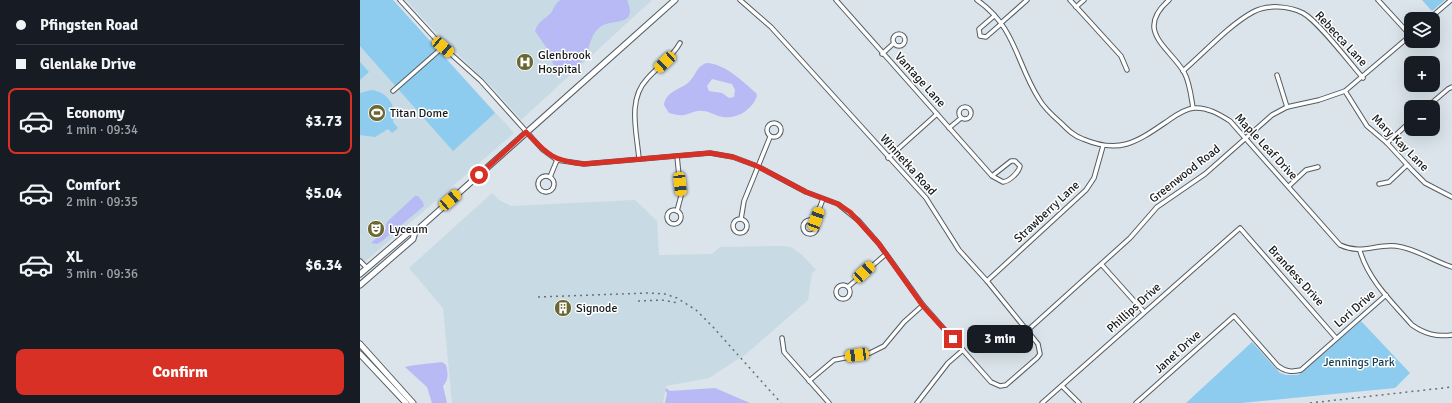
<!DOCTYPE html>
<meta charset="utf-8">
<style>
body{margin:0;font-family:Signika,sans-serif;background:#242831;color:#f1f3f6;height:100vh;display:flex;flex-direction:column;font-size:15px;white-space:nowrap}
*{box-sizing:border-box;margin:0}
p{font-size:13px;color:#9ea1a6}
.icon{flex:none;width:22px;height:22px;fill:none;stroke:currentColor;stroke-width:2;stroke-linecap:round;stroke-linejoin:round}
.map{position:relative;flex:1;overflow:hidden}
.drawer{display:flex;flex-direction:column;background:#171b24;width:360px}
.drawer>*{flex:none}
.banner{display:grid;align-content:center;height:88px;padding:0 16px;background:#171b24}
.tools{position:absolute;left:1044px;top:12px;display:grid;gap:8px}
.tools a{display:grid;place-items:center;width:36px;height:36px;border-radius:8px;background:#171b24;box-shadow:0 4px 16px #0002;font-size:20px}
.end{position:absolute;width:18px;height:18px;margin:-9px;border:5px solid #d93025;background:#fff;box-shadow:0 0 0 2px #fff}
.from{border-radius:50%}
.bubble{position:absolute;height:28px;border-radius:8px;background:#171b24;box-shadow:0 4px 16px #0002;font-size:13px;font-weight:700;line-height:28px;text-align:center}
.car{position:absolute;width:12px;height:24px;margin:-12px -6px;border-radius:5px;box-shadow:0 0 3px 1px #0007;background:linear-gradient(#f5c518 24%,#345 0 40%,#f5c518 0 76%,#345 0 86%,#f5c518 0)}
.banner b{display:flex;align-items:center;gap:14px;height:38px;font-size:15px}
.banner b+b{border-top:1px solid #363941}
.banner i{width:10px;height:10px;background:#f1f3f6}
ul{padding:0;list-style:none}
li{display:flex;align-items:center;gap:12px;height:66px;margin:0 8px 6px;padding:0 8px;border:2px solid transparent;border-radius:8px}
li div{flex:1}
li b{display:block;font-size:15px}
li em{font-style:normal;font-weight:700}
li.on{border-color:#d93025}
li>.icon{width:36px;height:36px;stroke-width:1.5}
.primary-button{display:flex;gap:8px;margin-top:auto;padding:8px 16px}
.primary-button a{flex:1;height:46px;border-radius:8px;background:#d93025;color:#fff;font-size:16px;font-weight:700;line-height:46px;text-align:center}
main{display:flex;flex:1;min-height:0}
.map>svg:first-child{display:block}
.built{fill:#c8dae4}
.green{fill:#8dccee}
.water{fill:#b8baf6;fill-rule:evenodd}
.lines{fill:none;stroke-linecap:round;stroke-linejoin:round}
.street-casing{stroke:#535c61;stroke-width:5.5}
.secondary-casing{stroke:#535c61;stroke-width:7}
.street{stroke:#fff;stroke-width:3.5}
.secondary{stroke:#fff;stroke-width:5}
.rail{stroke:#696f73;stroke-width:1.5;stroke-dasharray:2 4;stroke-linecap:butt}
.route{stroke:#d93025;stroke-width:5}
.labels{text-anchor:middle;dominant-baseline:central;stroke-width:3;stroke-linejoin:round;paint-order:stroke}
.street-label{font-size:12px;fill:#161a1c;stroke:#fff}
.poi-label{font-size:12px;fill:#161a1c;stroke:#fff;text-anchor:start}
.park-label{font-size:12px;fill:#153c4f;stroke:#fff}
</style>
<main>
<section class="drawer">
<div class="banner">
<b><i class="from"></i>Pfingsten Road</b>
<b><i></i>Glenlake Drive</b>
</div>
<ul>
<li class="on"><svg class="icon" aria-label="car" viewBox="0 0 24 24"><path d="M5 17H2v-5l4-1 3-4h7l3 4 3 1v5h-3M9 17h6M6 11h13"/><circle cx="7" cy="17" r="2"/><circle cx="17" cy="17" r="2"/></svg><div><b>Economy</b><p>1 min · 09:34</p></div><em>$3.73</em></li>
<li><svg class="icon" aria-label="car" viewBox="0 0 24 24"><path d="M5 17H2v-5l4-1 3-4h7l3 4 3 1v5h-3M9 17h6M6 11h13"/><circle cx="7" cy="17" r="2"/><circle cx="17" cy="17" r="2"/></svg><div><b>Comfort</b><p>2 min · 09:35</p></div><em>$5.04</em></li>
<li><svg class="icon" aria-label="car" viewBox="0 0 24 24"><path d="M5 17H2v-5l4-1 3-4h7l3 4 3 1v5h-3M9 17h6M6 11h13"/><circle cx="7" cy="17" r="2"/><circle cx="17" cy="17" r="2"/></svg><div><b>XL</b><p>3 min · 09:36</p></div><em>$6.34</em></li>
</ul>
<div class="primary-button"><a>Confirm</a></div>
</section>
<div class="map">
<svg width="1092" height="403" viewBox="0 0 1092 403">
<rect width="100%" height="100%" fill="#dae4ea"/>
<g class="built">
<polygon points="0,0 33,0 154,133 0,266"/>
<polygon points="46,0 292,0 161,120 135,90 82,39"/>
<polygon points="132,193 139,200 151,206 275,200 297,221 299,255 352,254 360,247 423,246 431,247 442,255 456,270 452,273 448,300 386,354 349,378 306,386 303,403 92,403 83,308 49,268"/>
</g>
<g class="green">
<polygon points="0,0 33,0 135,113 93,151 0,46"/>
<polygon points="1062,0 1085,0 1072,11"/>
<polygon points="0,62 9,72 0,80"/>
<path d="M11 90C28 92 37 106 33 122L38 128 32 133 28 129 15 137 0 135V93Z"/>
<polygon points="1001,321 1050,373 1035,388 881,403 826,403 892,342 920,373 926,375 938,375"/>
</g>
<g class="water">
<path d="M200 0H267C279 29 251 17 239 28 225 39 233 64 207 71L194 66 188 50 175 31C179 20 183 21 191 13 194 8 195 4 200 0Z"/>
<path d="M346 63C366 64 382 81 396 93L397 96C392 110 377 119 363 117 356 116 350 111 342 111 336 110 330 114 324 115 319 116 314 114 309 113L304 105C306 91 320 90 329 82 336 75 336 67 346 63ZM352 79 372 84 375 90 374 97 369 98 362 93 349 91 347 86Z"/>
<polygon points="55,196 58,196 63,202 64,206 21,242 17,244 11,243 26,229 26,224 29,220"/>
<path d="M82 362 86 365C88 374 89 379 83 386L87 403H72L67 387 45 367C51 365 74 363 82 362Z"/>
<polygon points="306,388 310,391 355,388 390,403 305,403 307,393 305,390"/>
</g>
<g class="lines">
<defs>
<g id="street">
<polyline points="40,0 83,47 121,81 182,149 197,160 224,164 350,153 373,157 397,166 446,192 478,204 499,221 519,244 563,305 631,382 640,386 646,385 677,358 680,354 678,344 627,281 599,250 566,198 411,27 380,0"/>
<path d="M476 0 632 176 643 182C650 181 659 172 660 166L655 161H651L632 176"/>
<path d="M617 0C656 27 656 63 679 99 684 108 693 116 701 123 708 130 714 136 723 139 761 155 778 141 809 120 816 115 825 109 834 108 847 107 859 114 870 121L980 245C1002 255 1014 244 1036 246 1055 248 1073 261 1092 267"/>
<polyline points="710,0 761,56 767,70"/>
<path d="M809 0C774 31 809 47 824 72 830 83 831 96 833 108"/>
<polyline points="1018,0 1051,36"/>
<polyline points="716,7 724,0"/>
<polyline points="634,16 619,29 620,36 626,37 641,24"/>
<polyline points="1069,19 1091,0"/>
<polyline points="641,23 667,0"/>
<circle cx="539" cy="40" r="6"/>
<polyline points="522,54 534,43"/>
<path d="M823 71C844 53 869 25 893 12 907 4 929 6 943 13 959 22 989 62 1003 78"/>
<polyline points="917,75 927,107"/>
<polyline points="33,91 83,47"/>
<polyline points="985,91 1007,126 1027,143 1052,170 1065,183 1092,197"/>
<circle cx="605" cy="113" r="6"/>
<polyline points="1067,107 1088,89 1092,87"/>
<circle cx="414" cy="130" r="7"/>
<polyline points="589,128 601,118"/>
<polyline points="1027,143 1051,121"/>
<polyline points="528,158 577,114"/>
<path d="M279 159C277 133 267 100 287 79 298 66 312 58 320 43"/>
<circle cx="186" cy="184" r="8"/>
<polyline points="190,177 197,160"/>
<polyline points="1019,184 1029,182 1047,165"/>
<polyline points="929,186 946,170 958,167"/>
<circle cx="314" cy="217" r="7"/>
<polyline points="317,211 321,196 317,156"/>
<circle cx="380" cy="226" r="7"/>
<polyline points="381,219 384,201 410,137"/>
<circle cx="450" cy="227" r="7"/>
<polyline points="454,222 463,199"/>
<path d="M1000 251C1009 281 1032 302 1052 325 1065 334 1076 337 1092 335"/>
<polyline points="0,261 7,268"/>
<polyline points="742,265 784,312"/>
<polyline points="627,281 726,190 734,178 743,146"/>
<circle cx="483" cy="292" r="7"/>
<polyline points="488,287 526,254"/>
<polyline points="668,330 770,238 797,207 845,174 912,115 927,107 959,100 985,91 1051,35"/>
<polyline points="422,338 424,352 469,403"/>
<polyline points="449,381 474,360 510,353 524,346 544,322 563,305"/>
<polyline points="702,386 719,403"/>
<polyline points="557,403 588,363 603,350"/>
<polyline points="682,403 880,228 976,338"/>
<path d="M776 403 874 316 918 366C926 372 932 372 941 370L1026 295"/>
</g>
<g id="secondary">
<polyline points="0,274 48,233 55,232 315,0"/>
<polyline points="0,285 53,239 55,232"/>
<polyline points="0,344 53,403"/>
<polyline points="0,354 46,403"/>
</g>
</defs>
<use href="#street" class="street-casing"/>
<use href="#secondary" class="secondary-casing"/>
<use href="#street" class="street"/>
<use href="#secondary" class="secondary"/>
<g class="rail">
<polyline points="178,297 288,293 305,294 317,298 336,310 353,327 421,403"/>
<polyline points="278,301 302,300 318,303"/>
<polyline points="950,403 1092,387"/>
</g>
</g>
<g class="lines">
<path class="route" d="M119 175 166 132C187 154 192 161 224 164L350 153 373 157 397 166 446 192 478 204 490 212 519 244 563 306 593 339"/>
</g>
<defs>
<symbol id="hospital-disc" viewBox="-11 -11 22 22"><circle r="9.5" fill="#6b6733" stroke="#fff"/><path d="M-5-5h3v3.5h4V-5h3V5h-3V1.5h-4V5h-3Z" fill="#fff"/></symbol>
<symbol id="stadium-disc" viewBox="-11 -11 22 22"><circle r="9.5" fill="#6b6733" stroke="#fff"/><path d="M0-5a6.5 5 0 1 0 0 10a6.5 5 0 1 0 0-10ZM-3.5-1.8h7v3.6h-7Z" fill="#fff"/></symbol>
<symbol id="theatre-disc" viewBox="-11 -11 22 22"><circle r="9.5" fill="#6b6733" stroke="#fff"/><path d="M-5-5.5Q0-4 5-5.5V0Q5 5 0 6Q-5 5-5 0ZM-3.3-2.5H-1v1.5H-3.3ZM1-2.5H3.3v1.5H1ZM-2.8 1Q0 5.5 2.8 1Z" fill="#fff"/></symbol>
<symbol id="building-disc" viewBox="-11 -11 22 22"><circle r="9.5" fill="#6b6733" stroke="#fff"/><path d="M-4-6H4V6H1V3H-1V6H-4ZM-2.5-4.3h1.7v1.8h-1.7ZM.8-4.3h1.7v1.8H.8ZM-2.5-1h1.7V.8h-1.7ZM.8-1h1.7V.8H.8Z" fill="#fff"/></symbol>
</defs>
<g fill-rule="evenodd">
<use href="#hospital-disc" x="155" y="52" width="20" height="20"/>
<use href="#stadium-disc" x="7" y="103" width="20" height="20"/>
<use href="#theatre-disc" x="6" y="219" width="20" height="20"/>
<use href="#building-disc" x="193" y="298" width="20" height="20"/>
</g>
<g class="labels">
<g class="street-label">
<text transform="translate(981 39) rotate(47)">Rebecca Lane</text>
<text transform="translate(560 80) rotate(48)">Vantage Lane</text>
<text transform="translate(1040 143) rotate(45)">Mary Kay Lane</text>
<text transform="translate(906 147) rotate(47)">Maple Leaf Drive</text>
<text transform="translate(548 165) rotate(48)">Winnetka Road</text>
<text transform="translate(825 174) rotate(-38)">Greenwood Road</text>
<text transform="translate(687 212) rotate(-43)">Strawberry Lane</text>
<text transform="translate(936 276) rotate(48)">Brandess Drive</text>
<text transform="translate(774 308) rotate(-42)">Phillips Drive</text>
<text transform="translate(995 309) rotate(-41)">Lori Drive</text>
<text transform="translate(818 352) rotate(-42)">Janet Drive</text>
</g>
<g class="poi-label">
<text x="178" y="55">Glenbrook<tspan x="178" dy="14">Hospital</tspan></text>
<text x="30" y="113">Titan Dome</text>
<text x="29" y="229">Lyceum</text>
<text x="216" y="308">Signode</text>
</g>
<g class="park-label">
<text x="999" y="362">Jennings Park</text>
</g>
</g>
</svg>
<div class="tools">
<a><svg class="icon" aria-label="layers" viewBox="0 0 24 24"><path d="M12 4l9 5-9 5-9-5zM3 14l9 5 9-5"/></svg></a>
<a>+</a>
<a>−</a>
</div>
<i class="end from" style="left:119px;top:175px"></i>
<i class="end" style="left:593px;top:339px"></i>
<div class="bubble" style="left:607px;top:325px;width:66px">3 min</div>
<i class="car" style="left:83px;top:47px;rotate:130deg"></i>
<i class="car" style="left:305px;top:62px;rotate:227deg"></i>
<i class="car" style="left:320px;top:184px;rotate:174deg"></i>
<i class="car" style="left:90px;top:200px;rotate:49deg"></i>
<i class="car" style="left:456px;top:219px;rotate:20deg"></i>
<i class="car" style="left:504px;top:272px;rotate:47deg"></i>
<i class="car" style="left:497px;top:355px;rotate:262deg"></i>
</div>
</main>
